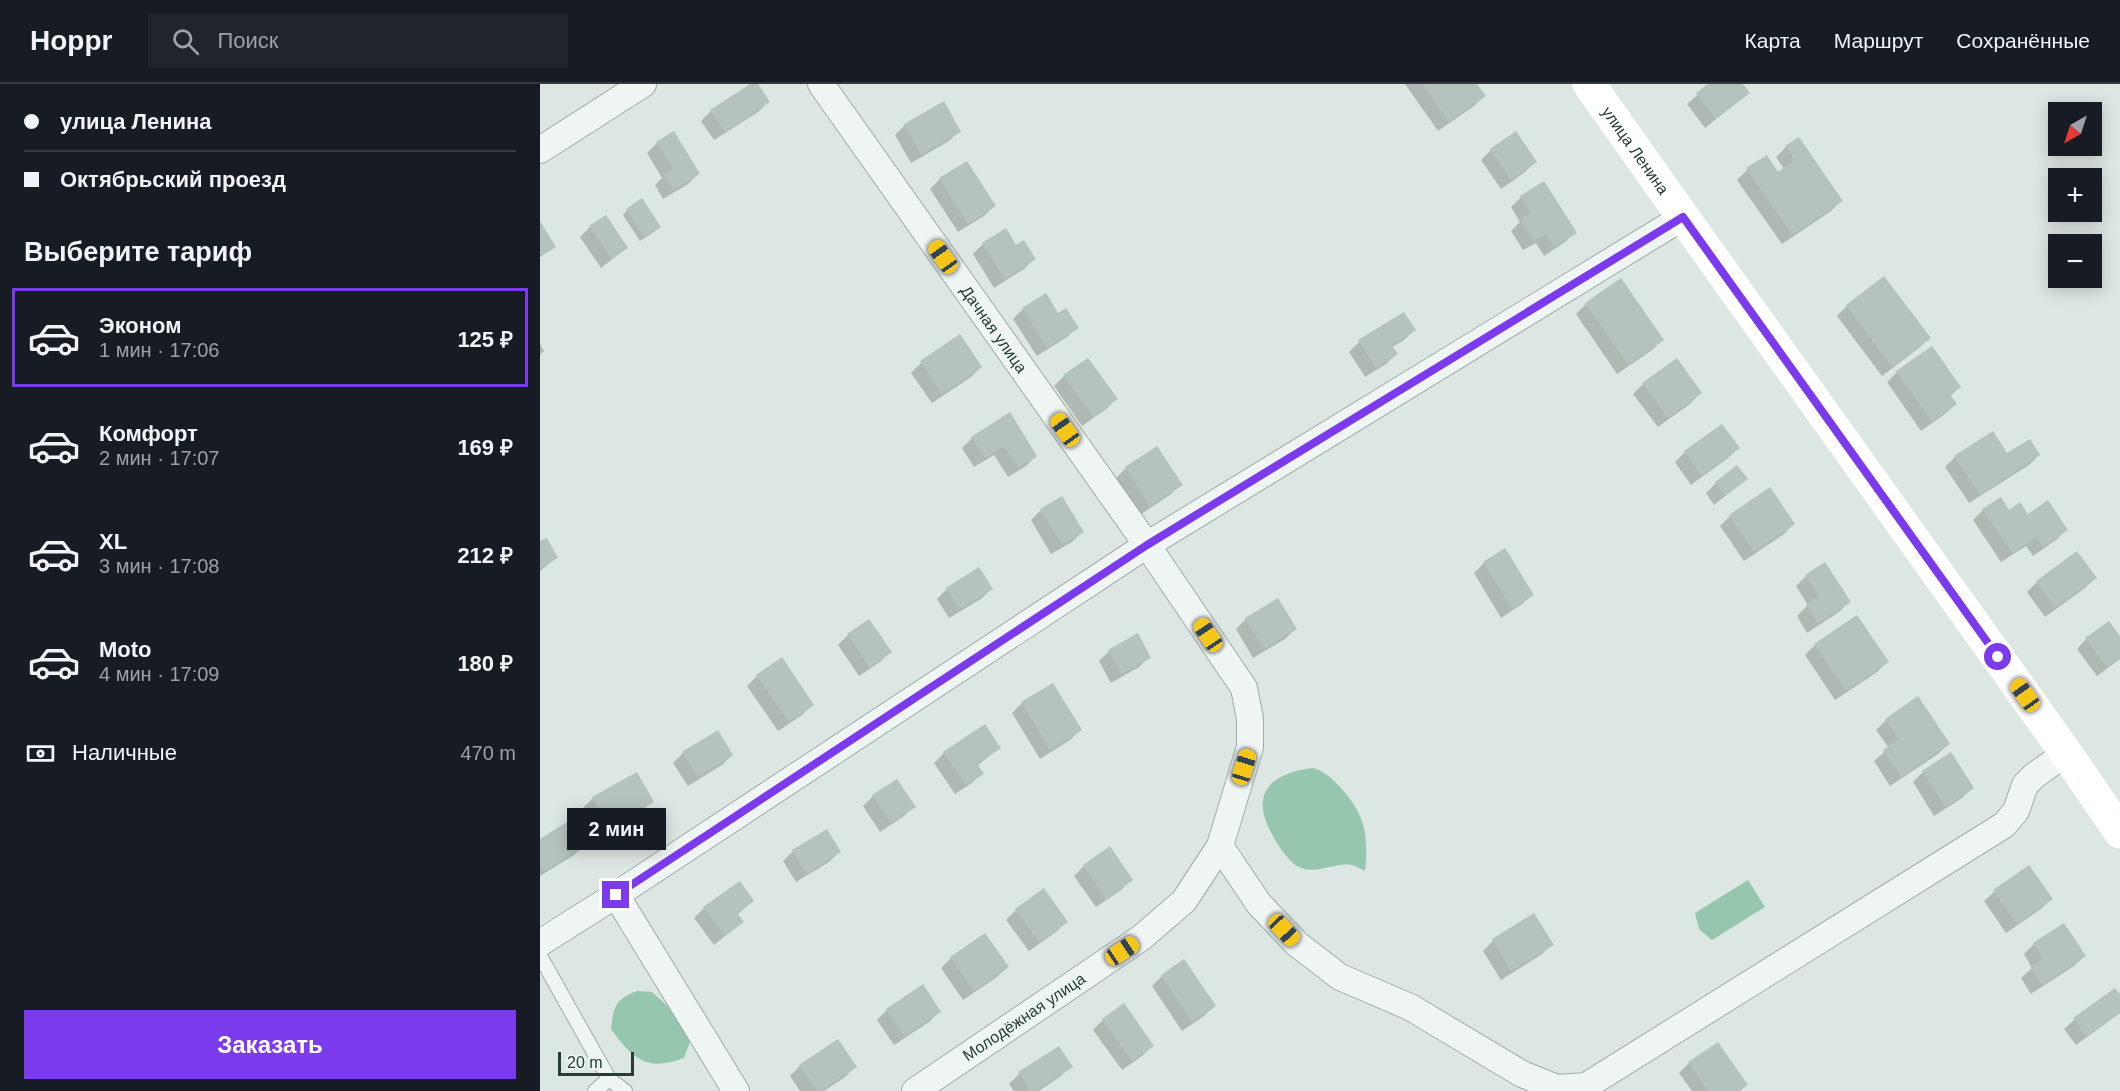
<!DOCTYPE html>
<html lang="ru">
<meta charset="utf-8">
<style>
body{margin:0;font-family:Arial,sans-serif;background:#20242c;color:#f1f3f6;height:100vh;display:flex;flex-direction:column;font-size:22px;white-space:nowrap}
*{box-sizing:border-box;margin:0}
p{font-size:20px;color:#9ea1a6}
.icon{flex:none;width:33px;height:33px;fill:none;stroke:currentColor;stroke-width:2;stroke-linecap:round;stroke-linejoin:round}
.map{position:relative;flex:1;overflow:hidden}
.side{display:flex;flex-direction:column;background:#171b24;width:540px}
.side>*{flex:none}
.hud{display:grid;align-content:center;height:132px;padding:0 24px;background:#171b24}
.needle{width:39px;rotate:219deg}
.fabs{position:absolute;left:1508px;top:18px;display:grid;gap:12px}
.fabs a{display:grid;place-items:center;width:54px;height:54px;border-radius:0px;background:#171b24;box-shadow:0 3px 15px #0003;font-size:30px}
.scale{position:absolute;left:18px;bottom:15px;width:76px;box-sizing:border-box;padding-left:6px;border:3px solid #263c34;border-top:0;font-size:16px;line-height:21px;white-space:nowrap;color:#263c34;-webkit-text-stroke:4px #ebf4f0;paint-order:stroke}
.end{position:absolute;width:27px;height:27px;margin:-14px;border:8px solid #7c3aed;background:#fff;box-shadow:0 0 0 3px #fff}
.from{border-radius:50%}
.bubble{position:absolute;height:42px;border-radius:0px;background:#171b24;box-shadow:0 3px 15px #0003;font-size:20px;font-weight:600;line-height:42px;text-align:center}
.car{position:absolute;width:18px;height:36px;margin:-18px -9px;border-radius:8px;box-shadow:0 0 4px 2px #0007;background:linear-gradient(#f5c518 24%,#345 0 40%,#f5c518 0 76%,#345 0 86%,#f5c518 0)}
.hud b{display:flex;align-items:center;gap:21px;height:57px;font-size:22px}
.hud b+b{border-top:2px solid #363941}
.hud i{width:15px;height:15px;background:#f1f3f6}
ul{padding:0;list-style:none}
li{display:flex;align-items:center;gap:18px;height:99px;margin:0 12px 9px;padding:0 12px;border:3px solid transparent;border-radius:0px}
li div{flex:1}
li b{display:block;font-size:22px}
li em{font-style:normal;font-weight:600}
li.selected{border-color:#7c3aed}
li>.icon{width:54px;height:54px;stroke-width:1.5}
h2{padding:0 24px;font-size:27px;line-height:72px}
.pay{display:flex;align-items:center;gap:15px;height:66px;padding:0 24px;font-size:22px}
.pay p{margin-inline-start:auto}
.button{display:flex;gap:12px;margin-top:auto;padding:12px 24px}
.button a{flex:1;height:69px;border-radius:0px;background:#7c3aed;color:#fff;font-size:24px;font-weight:600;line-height:69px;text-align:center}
header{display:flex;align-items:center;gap:36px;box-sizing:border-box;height:84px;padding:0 30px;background:#171b24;border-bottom:2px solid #363941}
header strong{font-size:28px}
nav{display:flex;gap:33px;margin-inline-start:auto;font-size:21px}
.search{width:420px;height:54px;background:#20242c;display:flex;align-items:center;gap:15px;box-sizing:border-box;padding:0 21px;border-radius:0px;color:#9ea1a6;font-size:22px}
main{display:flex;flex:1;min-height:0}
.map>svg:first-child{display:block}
.water{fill:#97c6ae}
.shadow{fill:#0003}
.building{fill:#b4c3bd}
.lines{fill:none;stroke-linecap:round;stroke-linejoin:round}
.service-casing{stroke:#9eaca7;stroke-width:16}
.minor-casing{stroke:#9eaca7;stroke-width:28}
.service{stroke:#eff5f2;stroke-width:14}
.minor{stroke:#eff5f2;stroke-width:26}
.secondary{stroke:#fff;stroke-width:33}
.route{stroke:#7c3aed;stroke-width:8}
.labels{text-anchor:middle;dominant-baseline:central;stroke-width:5;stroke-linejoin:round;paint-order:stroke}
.street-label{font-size:16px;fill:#263c34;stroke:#ebf4f0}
</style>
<header>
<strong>Hoppr</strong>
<div class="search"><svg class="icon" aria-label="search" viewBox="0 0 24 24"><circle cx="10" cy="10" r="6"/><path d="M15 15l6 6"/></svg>Поиск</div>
<nav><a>Карта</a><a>Маршрут</a><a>Сохранённые</a></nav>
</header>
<main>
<section class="side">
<div class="hud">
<b><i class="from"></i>улица Ленина</b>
<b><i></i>Октябрьский проезд</b>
</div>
<h2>Выберите тариф</h2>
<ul>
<li class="selected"><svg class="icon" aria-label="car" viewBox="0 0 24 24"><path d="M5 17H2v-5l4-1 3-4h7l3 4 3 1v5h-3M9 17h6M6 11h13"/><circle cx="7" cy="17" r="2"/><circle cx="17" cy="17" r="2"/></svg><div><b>Эконом</b><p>1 мин · 17:06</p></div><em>125 ₽</em></li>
<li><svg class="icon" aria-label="car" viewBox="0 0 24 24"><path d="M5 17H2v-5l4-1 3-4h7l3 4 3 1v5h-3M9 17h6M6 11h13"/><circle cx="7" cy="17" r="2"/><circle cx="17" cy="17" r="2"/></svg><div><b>Комфорт</b><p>2 мин · 17:07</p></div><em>169 ₽</em></li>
<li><svg class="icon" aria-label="car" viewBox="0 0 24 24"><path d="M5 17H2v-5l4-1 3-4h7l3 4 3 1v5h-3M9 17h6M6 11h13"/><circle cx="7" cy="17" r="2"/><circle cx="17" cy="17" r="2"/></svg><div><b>XL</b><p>3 мин · 17:08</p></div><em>212 ₽</em></li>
<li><svg class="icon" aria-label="car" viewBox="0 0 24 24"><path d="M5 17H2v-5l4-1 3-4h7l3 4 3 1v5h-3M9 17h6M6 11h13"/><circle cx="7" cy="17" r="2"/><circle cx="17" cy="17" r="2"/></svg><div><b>Moto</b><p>4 мин · 17:09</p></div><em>180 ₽</em></li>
</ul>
<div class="pay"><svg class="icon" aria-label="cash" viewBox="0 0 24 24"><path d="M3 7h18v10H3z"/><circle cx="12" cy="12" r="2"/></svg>Наличные<p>470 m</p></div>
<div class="button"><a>Заказать</a></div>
</section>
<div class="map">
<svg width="1580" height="1007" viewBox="0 0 1580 1007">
<rect width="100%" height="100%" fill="#dce6e2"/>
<g class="water">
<path d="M773 684C786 688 791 694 800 703 825 730 829 751 825 787 821 785 816 782 812 781 793 778 772 794 754 780 745 772 737 760 732 750 709 709 731 689 773 684Z"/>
<polygon points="1208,796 1225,823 1172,856 1159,845 1155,829"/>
<path d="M97 907 112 908 134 928 150 958 144 974C106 988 93 975 71 945 74 921 75 916 97 907Z"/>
</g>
<g class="shadow">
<polygon points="213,0 216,0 228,18 218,28 174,56 161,37 171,27"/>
<polygon points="865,0 935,0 944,12 934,22 898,47"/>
<polygon points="1170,0 1201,0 1208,9 1165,44 1147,20"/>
<polygon points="365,41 419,47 409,57 371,79 355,51"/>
<polygon points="117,59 158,90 148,100 123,115 115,101 122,94 107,69"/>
<polygon points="1246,63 1301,117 1291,127 1242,160 1197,96 1207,86 1226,73 1238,90 1244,85 1236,73"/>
<polygon points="951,66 995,78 985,88 961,105 941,76"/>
<polygon points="400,95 454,122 444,132 418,148 390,105"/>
<polygon points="981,113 1035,148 1025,158 1004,172 996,159 983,166 971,147 980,138 971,123"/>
<polygon points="87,126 115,147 100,157 83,131"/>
<polygon points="50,143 86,164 61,184 40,153"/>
<polygon points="443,160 476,163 494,175 484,185 454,204 433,170"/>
<polygon points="1046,220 1122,256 1112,266 1077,290 1036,230"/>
<polygon points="1307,222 1389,254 1379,264 1342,292 1297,232"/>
<polygon points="483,225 537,243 527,253 497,272 473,235"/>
<polygon points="874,246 864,256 852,263 856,270 846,280 825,293 809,268 819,258"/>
<polygon points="0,260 4,267 0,271"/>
<polygon points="381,279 441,283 431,293 392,319 371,289"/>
<polygon points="1357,288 1419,303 1410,313 1415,320 1405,330 1381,347 1347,298"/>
<polygon points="524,292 576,315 566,325 542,342 514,302"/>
<polygon points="1103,300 1160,309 1151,319 1118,343 1093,310"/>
<polygon points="469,330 496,372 486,382 468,393 454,371 434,383 422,364 432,354"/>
<polygon points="1182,342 1198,364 1188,374 1151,401 1135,378 1145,368"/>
<polygon points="1499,371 1489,381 1429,419 1405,383 1415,373"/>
<polygon points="586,384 641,400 631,410 600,431 576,394"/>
<polygon points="1206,395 1174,421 1166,409 1176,399"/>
<polygon points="501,426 542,448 532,458 511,470 491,436"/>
<polygon points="1443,426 1469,428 1487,432 1526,446 1516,456 1493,472 1486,462 1461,478 1433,436"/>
<polygon points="1190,432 1253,440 1244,450 1204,477 1180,442"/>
<polygon points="0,459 16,474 0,487"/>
<polygon points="965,466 992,510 982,520 961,534 934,489 944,479"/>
<polygon points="1537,469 1555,494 1545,504 1505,533 1487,508 1497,498"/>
<polygon points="1266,492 1309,518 1299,528 1267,549 1257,532 1268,521 1256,502"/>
<polygon points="407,505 451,505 441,515 409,534 397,515"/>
<polygon points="738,516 755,545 745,555 713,574 696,545 706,535"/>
<polygon points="1317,533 1347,578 1337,588 1295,616 1265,571 1275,561"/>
<polygon points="329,537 350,568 340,578 319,592 298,561 308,551"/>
<polygon points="1580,554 1580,575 1557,592 1537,565 1546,555"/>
<polygon points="569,567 609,573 599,583 571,599 559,577"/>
<polygon points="217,592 272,621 262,631 238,647 207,602"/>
<polygon points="482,619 540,646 530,656 500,675 472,629"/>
<polygon points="1346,636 1408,660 1398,670 1350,702 1334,677 1349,664 1336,646"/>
<polygon points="459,664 437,682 442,689 432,699 415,710 394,679 404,669"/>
<polygon points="143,669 192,671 182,681 148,702 133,679"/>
<polygon points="1410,670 1432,704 1422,714 1394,732 1373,698 1383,688"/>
<polygon points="96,690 112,717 102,727 58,752 43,724 53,714"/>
<polygon points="333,712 374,722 364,732 340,748 323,722"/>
<polygon points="0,756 44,761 34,771 0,792"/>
<polygon points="253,767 299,768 289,778 256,798 243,777"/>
<polygon points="544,782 591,796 581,806 556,823 534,792"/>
<polygon points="1488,783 1511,815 1501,825 1466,849 1444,817 1454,808"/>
<polygon points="212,817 197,831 202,838 174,861 154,834 164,824"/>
<polygon points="476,826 526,838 516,848 489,867 466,836"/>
<polygon points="953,857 1012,860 1002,870 961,896 943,867"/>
<polygon points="1494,860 1544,872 1534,882 1491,910 1481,894 1492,884 1484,870"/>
<polygon points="411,874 467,883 457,893 423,916 401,884"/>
<polygon points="644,877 674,922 664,932 642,947 612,902 622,892"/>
<polygon points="1580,913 1580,929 1536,961 1524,945 1534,936"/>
<polygon points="347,926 399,928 389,938 354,961 337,936"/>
<polygon points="563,936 612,962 602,972 582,986 553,946"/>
<polygon points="1149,979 1206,1001 1200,1007 1152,1007 1139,989"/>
<polygon points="260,982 315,983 305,993 284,1007 260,1007 250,992"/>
<polygon points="531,982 521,992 499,1007 474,1007 469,1000 479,990"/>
</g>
<g class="building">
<polygon points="210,0 218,0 230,18 185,48 170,26"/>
<polygon points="882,0 937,0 946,12 909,38"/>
<polygon points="1168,0 1203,0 1210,9 1176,35 1156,9"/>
<polygon points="404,17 421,48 381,70 364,40"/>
<polygon points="134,47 160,90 133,106 124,90 133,84 116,58"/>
<polygon points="976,47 997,78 971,96 950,65"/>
<polygon points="1259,53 1303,117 1252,151 1206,84 1227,71 1238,88 1255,76 1245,62"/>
<polygon points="427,77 456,122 428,140 399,94"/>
<polygon points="1004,97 1037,149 1014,163 1006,150 994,157 980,136 991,129 980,112"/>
<polygon points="102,114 121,143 105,154 86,125"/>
<polygon points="66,131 88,164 72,175 49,142"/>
<polygon points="0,137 16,163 0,173"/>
<polygon points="466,144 476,161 484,156 496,175 465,195 442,159"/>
<polygon points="1344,192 1391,254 1352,283 1306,221"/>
<polygon points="1081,194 1124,256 1088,281 1045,219"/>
<polygon points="506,209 518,229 526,224 539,244 507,264 482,224"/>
<polygon points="864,228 876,246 852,261 858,270 836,284 818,256"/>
<polygon points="420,250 442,283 402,310 380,277"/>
<polygon points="1392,262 1421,303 1410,311 1417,320 1392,338 1356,287"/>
<polygon points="548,274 578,315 553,333 523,291"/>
<polygon points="1137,274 1162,309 1128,334 1102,299"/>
<polygon points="470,328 497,372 478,384 464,362 445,374 431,353"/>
<polygon points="1182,340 1200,364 1162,392 1144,367"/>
<polygon points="1453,347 1467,369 1490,355 1500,371 1440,411 1414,372"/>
<polygon points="617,362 643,401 610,422 585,383"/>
<polygon points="1197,381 1208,395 1185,412 1175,398"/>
<polygon points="1230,403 1255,440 1214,468 1189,431"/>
<polygon points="522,412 544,448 522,461 500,425"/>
<polygon points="1461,413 1469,426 1480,418 1488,430 1508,416 1528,446 1503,463 1497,453 1472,469 1442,425"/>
<polygon points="7,454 18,474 0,484 0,457"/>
<polygon points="965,464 994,511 972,525 943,478"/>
<polygon points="1537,467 1557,494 1515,524 1496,497"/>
<polygon points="1285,478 1311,518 1278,540 1266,521 1279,512 1265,491"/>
<polygon points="439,483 453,505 419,525 406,504"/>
<polygon points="738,514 757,545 724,565 705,534"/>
<polygon points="1317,531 1349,578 1306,607 1274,560"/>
<polygon points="329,535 352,568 330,584 307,550"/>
<polygon points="1569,537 1580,552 1580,574 1567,583 1545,554"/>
<polygon points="598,549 611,574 581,590 568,566"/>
<polygon points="242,573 274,621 249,638 216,591"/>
<polygon points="513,599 542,646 510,666 481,618"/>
<polygon points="1378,612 1410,660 1361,693 1343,666 1359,655 1345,635"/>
<polygon points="445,640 461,664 437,680 444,690 426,701 403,668"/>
<polygon points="178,646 193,671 158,693 142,668"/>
<polygon points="1411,668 1434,704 1405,723 1382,687"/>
<polygon points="97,688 114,718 69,743 52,713"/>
<polygon points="357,695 376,723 351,739 332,711"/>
<polygon points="30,736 46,761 4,787 0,782 0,755"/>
<polygon points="287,745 301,768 267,790 252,766"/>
<polygon points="570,762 593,796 566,815 543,781"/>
<polygon points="1489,781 1513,815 1477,840 1453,806"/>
<polygon points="200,797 214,817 197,829 204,838 185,852 163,823"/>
<polygon points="504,804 528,838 499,858 475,825"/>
<polygon points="994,829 1014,861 971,887 952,855"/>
<polygon points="1524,839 1546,872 1502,901 1490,883 1503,875 1493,859"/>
<polygon points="445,849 469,883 434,907 410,873"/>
<polygon points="644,875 676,922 652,938 621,891"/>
<polygon points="383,900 401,928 364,952 346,925"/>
<polygon points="1575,904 1580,910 1580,929 1546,953 1533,934"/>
<polygon points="584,919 614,962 592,977 562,935"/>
<polygon points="298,955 317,983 281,1007 277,1007 259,981"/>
<polygon points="1178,958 1208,1001 1199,1007 1168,1007 1148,978"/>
<polygon points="519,962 533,983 496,1007 491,1007 478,988"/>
</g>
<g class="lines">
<defs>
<g id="service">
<polyline points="0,872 69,995 85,1007"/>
<polyline points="55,1007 69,995"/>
</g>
<g id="minor">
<path id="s1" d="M281 0 607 461 704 604 710 635V663L680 762 644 817 601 854 375 1007"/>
<polyline points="0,66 103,0"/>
<polyline points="680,762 719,820 757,860 800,893 870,923 982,990 1017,1004 1046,1002 1464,741 1476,727 1485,701 1494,692 1526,669"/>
<polyline points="76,811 196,1007"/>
<polyline points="0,859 76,811 607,461 1143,133"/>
</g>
</defs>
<use href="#service" class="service-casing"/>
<use href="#minor" class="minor-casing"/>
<use href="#service" class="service"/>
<use href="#minor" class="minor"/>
<path class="secondary" id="s2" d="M1049 0 1143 133 1526 669 1580 748"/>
</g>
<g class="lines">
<polyline class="route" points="76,811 607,461 1143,133 1458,573"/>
</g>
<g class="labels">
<g class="street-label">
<text stroke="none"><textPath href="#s2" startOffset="81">улица Ленина</textPath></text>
<text stroke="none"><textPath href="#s1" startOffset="300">Дачная улица</textPath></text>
<text transform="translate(484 933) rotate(-34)">Молодёжная улица</text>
</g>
</g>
</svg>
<div class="fabs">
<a><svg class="needle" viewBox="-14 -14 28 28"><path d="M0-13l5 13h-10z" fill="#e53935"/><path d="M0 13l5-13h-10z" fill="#9ea1a6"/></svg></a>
<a>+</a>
<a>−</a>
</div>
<div class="scale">20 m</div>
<i class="end from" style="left:1458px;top:573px"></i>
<i class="end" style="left:76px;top:811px"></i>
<div class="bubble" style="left:27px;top:724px;width:99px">2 мин</div>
<i class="car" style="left:403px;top:173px;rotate:325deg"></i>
<i class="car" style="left:525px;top:346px;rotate:325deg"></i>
<i class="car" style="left:668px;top:551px;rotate:326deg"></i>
<i class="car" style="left:1485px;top:611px;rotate:325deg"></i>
<i class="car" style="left:704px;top:683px;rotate:17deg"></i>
<i class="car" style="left:744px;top:846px;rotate:137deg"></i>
<i class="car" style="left:582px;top:867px;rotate:56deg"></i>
</div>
</main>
